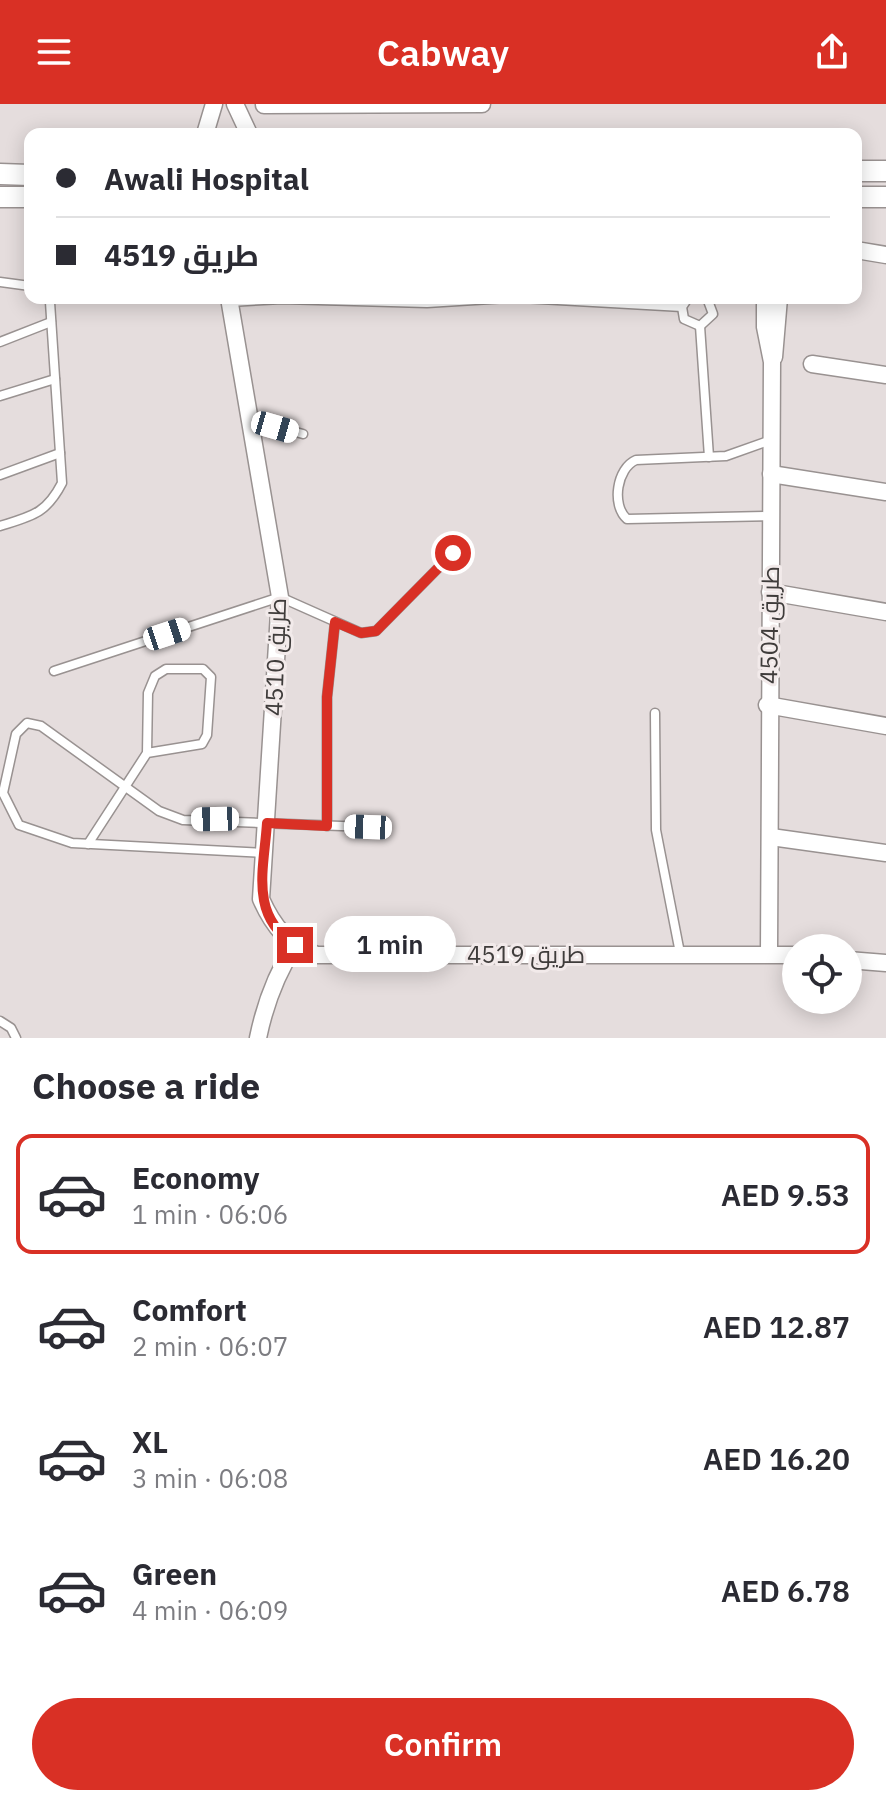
<!DOCTYPE html>
<meta charset="utf-8">
<style>
body{margin:0;font-family:"IBM Plex Sans",Cairo,sans-serif;background:#f2f2f3;color:#2b2b33;height:100vh;display:flex;flex-direction:column;font-size:30px;white-space:nowrap}
*{box-sizing:border-box;margin:0}
p{font-size:26px;color:#7c7c81}
.icon{flex:none;width:44px;height:44px;fill:none;stroke:currentColor;stroke-width:2;stroke-linecap:round;stroke-linejoin:round}
.map{position:relative;height:934px;overflow:hidden}
.panel{display:flex;flex-direction:column;background:#fff;flex:1}
.panel>*{flex:none}
.top-card{position:absolute;left:24px;top:24px;width:838px;height:176px;border-radius:16px;box-shadow:0 4px 20px #0003;display:grid;align-content:center;height:176px;padding:0 32px;background:#fff}
.tools{position:absolute;left:782px;top:830px;display:grid;gap:16px}
.tools a{display:grid;place-items:center;width:80px;height:80px;border-radius:50%;background:#fff;box-shadow:0 4px 20px #0003;font-size:40px}
.end{position:absolute;width:36px;height:36px;margin:-18px;border:10px solid #d93025;background:#fff;box-shadow:0 0 0 4px #fff}
.from{border-radius:50%}
.bubble{position:absolute;height:56px;border-radius:28px;background:#fff;box-shadow:0 4px 20px #0003;font-size:26px;font-weight:600;line-height:56px;text-align:center}
.car{position:absolute;width:24px;height:48px;margin:-24px -12px;border-radius:10px;box-shadow:0 0 6px 2px #0007;background:linear-gradient(#fff 24%,#345 0 40%,#fff 0 76%,#345 0 86%,#fff 0)}
.top-card b{display:flex;align-items:center;gap:28px;height:76px;font-size:30px}
.top-card b+b{border-top:2px solid #e1e1e2}
.top-card i{width:20px;height:20px;background:#2b2b33}
ul{padding:0;list-style:none}
li{display:flex;align-items:center;gap:24px;height:120px;margin:0 16px 12px;padding:0 16px;border:4px solid transparent;border-radius:16px}
li div{flex:1}
li b{display:block;font-size:30px}
li em{font-style:normal;font-weight:600}
li.current{border-color:#d93025}
li>.icon{width:72px;height:72px;stroke-width:1.5}
h2{padding:0 32px;font-size:36px;line-height:96px}
.cta{display:flex;gap:16px;margin-top:auto;padding:16px 32px}
.cta a{flex:1;height:92px;border-radius:48px;background:#d93025;color:#fff;font-size:32px;font-weight:600;line-height:92px;text-align:center}
header{display:flex;justify-content:space-between;align-items:center;height:104px;padding:0 32px;background:#d93025;color:#fff;font-size:36px;font-weight:600}
.map>svg:first-child{display:block}
.lines{fill:none;stroke-linecap:round;stroke-linejoin:round}
.service-casing{stroke:#999291;stroke-width:11}
.minor-casing{stroke:#999291;stroke-width:19}
.tertiary-casing{stroke:#999291;stroke-width:23}
.service{stroke:#fff;stroke-width:8}
.minor{stroke:#fff;stroke-width:16}
.tertiary{stroke:#fff;stroke-width:20}
.route{stroke:#d93025;stroke-width:10}
.labels{text-anchor:middle;dominant-baseline:central;stroke-width:6;stroke-linejoin:round;paint-order:stroke}
.street-label{font-size:24px;fill:#3f3c3b;stroke:#f2eaea}
</style>
<header><svg class="icon" aria-label="menu" viewBox="0 0 24 24"><path d="M4 6h16M4 12h16M4 18h16"/></svg>Cabway<svg class="icon" aria-label="share" viewBox="0 0 24 24"><path d="M12 15V3M7 8l5-5 5 5M5 13v7h14v-7"/></svg></header>
<div class="map">
<svg width="886" height="934" viewBox="0 0 886 934">
<rect width="100%" height="100%" fill="#e5dddd"/>
<g class="lines">
<defs>
<g id="service">
<polyline points="0,178 30,182"/>
<polyline points="522,194 682,203"/>
<polyline points="688,194 682,203 684,215 700,222 713,210 707,194"/>
<polyline points="230,198 282,195 427,199 507,194"/>
<polyline points="700,222 709,353"/>
<polyline points="0,238 51,218"/>
<polyline points="0,292 55,275"/>
<polyline points="248,315 303,330"/>
<polyline points="0,371 60,349"/>
<path d="M770 412 627 415C611 401 617 364 636 356L726 352 771 336"/>
<path d="M0 422C32 412 46 410 62 379L50 198 47 194"/>
<polyline points="54,567 280,493 361,529 376,527 453,449"/>
<polyline points="655,609 656,726 680,849"/>
<polyline points="327,722 327,593 335,518"/>
<polyline points="88,740 147,649 148,589 155,572 166,565 203,565 211,573 207,631 202,640 147,649"/>
<polyline points="264,749 72,739 19,721 3,689 16,630 27,619 41,622 159,707 183,716 368,723"/>
<polyline points="0,917 11,924 16,934"/>
</g>
<g id="minor">
<polyline points="235,0 249,30"/>
<polyline points="264,1 482,0"/>
<polyline points="205,30 214,0"/>
<polyline points="856,146 886,151"/>
<path d="M229 194 280 493 261 795C273 822 288 841 317 851H796"/>
<polyline points="765,194 765,223 772,258 769,849"/>
<polyline points="774,253 779,194"/>
<polyline points="812,260 886,271"/>
<polyline points="771,370 886,388"/>
<polyline points="770,488 886,508"/>
<polyline points="767,601 886,622"/>
<polyline points="771,733 886,749"/>
<polyline points="848,856 886,859"/>
<path d="M258 934C265 900 276 870 295 841"/>
</g>
<g id="tertiary">
<polyline points="856,67 886,67"/>
<polyline points="0,70 30,71"/>
<polyline points="0,93 30,93"/>
<polyline points="856,93 886,93"/>
</g>
</defs>
<use href="#service" class="service-casing"/>
<use href="#minor" class="minor-casing"/>
<use href="#tertiary" class="tertiary-casing"/>
<use href="#service" class="service"/>
<use href="#minor" class="minor"/>
<use href="#tertiary" class="tertiary"/>
</g>
<g class="lines">
<path class="route" d="M295 841C249 811 264 765 267 719L327 722V593L335 518 361 529 376 527 453 449"/>
</g>
<g class="labels">
<g class="street-label">
<text transform="translate(769 521) rotate(-89)">طريق 4504</text>
<text transform="translate(275 553) rotate(-88)">طريق 4510</text>
<text x="526" y="850">طريق 4519</text>
</g>
</g>
</svg>
<div class="tools">
<a><svg class="icon" aria-label="locate" viewBox="0 0 24 24"><circle cx="12" cy="12" r="6"/><path d="M12 2v4M12 18v4M2 12h4M18 12h4"/></svg></a>
</div>
<i class="end from" style="left:453px;top:449px"></i>
<i class="end" style="left:295px;top:841px"></i>
<div class="bubble" style="left:324px;top:812px;width:132px">1 min</div>
<i class="car" style="left:275px;top:323px;rotate:106deg"></i>
<i class="car" style="left:167px;top:530px;rotate:72deg"></i>
<i class="car" style="left:215px;top:715px;rotate:269deg"></i>
<i class="car" style="left:368px;top:723px;rotate:272deg"></i>
<div class="top-card">
<b><i class="from"></i>Awali Hospital</b>
<b><i></i>طريق 4519</b>
</div>
</div>
<section class="panel">
<h2>Choose a ride</h2>
<ul>
<li class="current"><svg class="icon" aria-label="car" viewBox="0 0 24 24"><path d="M5 17H2v-5l4-1 3-4h7l3 4 3 1v5h-3M9 17h6M6 11h13"/><circle cx="7" cy="17" r="2"/><circle cx="17" cy="17" r="2"/></svg><div><b>Economy</b><p>1 min · 06:06</p></div><em>AED 9.53</em></li>
<li><svg class="icon" aria-label="car" viewBox="0 0 24 24"><path d="M5 17H2v-5l4-1 3-4h7l3 4 3 1v5h-3M9 17h6M6 11h13"/><circle cx="7" cy="17" r="2"/><circle cx="17" cy="17" r="2"/></svg><div><b>Comfort</b><p>2 min · 06:07</p></div><em>AED 12.87</em></li>
<li><svg class="icon" aria-label="car" viewBox="0 0 24 24"><path d="M5 17H2v-5l4-1 3-4h7l3 4 3 1v5h-3M9 17h6M6 11h13"/><circle cx="7" cy="17" r="2"/><circle cx="17" cy="17" r="2"/></svg><div><b>XL</b><p>3 min · 06:08</p></div><em>AED 16.20</em></li>
<li><svg class="icon" aria-label="car" viewBox="0 0 24 24"><path d="M5 17H2v-5l4-1 3-4h7l3 4 3 1v5h-3M9 17h6M6 11h13"/><circle cx="7" cy="17" r="2"/><circle cx="17" cy="17" r="2"/></svg><div><b>Green</b><p>4 min · 06:09</p></div><em>AED 6.78</em></li>
</ul>
<div class="cta"><a>Confirm</a></div>
</section>
